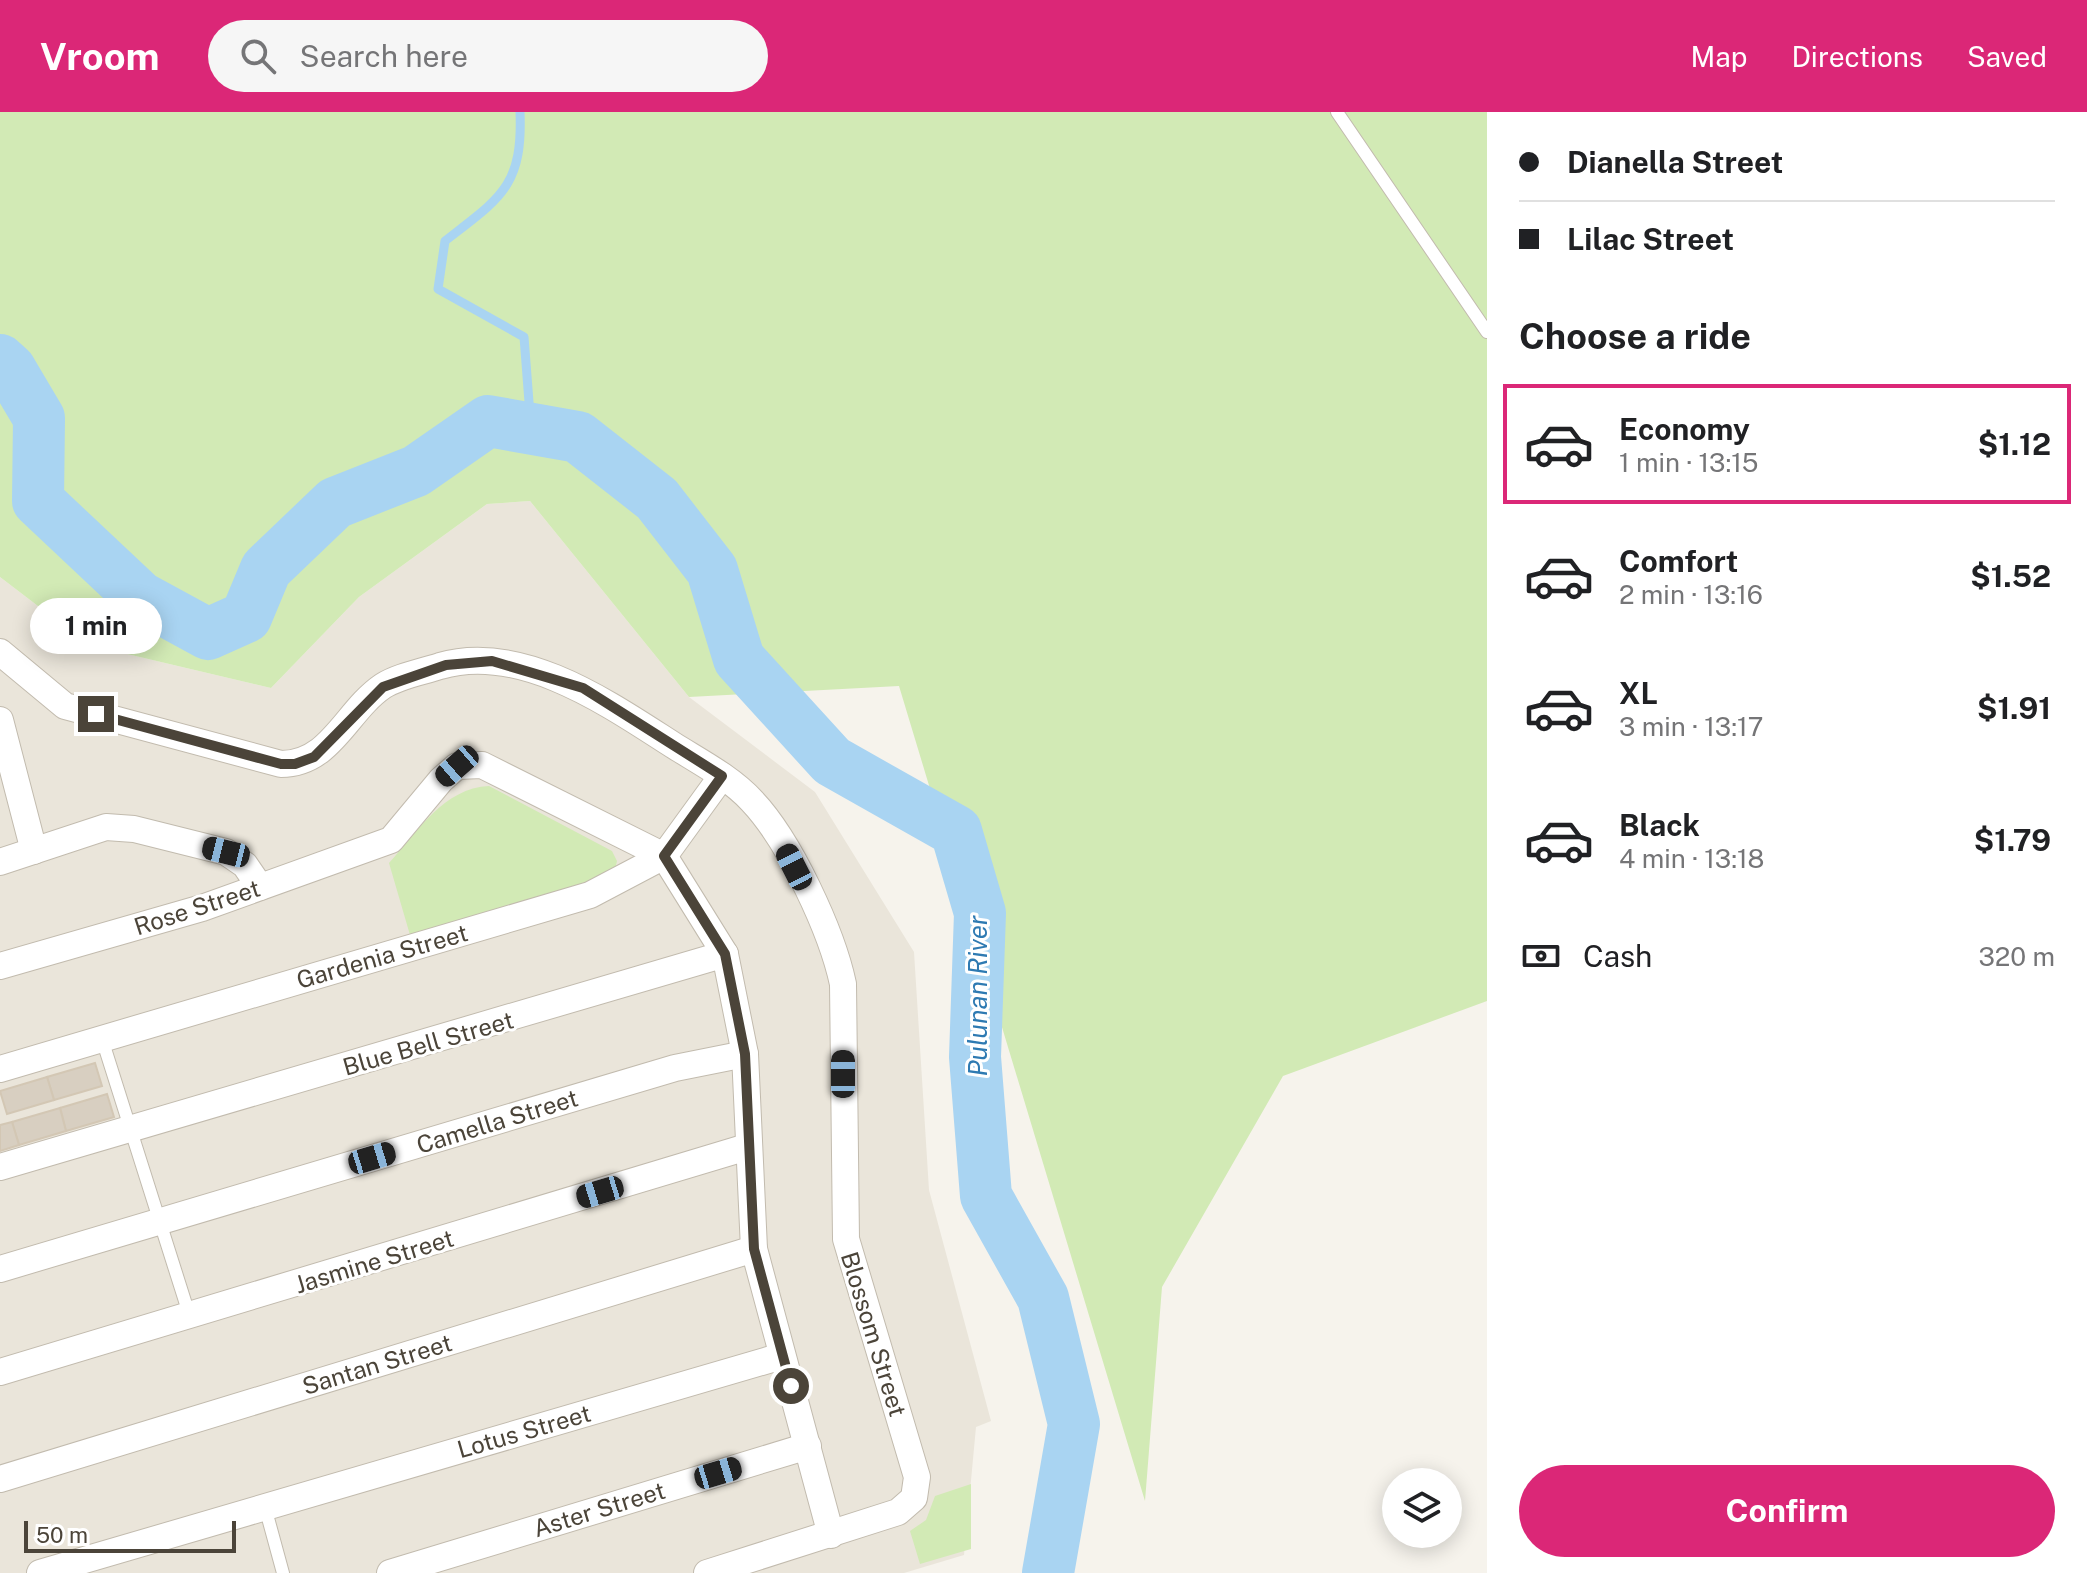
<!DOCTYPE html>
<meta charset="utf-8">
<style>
body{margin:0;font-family:"Public Sans",sans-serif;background:#f6f6f6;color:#202124;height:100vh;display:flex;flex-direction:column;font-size:30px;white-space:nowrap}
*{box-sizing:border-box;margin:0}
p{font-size:26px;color:#757577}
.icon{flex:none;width:44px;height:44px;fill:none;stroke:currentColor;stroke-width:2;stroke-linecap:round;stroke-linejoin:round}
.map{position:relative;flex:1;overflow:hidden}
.panel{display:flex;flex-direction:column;background:#fff;width:600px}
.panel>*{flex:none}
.hud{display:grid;align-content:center;height:176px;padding:0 32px;background:#fff}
.fabs{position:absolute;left:1382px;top:1356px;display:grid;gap:16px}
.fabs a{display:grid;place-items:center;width:80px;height:80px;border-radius:50%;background:#fff;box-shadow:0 4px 20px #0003;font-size:40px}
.scale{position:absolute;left:24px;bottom:20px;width:212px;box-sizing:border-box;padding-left:8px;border:4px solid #4b4439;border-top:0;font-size:22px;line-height:28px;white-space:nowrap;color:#4b4439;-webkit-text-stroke:6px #fff;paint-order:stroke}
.end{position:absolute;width:36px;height:36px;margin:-18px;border:10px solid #4b4439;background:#fff;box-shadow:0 0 0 4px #fff}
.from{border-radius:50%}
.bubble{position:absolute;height:56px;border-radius:28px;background:#fff;box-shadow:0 4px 20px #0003;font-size:26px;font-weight:700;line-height:56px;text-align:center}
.car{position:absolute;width:24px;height:48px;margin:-24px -12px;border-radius:10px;box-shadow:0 0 6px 2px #0007;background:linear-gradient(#222 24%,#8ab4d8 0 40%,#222 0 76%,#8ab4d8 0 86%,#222 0)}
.hud b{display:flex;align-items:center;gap:28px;height:76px;font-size:30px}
.hud b+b{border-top:2px solid #e0e0e0}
.hud i{width:20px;height:20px;background:#202124}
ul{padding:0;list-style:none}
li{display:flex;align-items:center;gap:24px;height:120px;margin:0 16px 12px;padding:0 16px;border:4px solid transparent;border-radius:0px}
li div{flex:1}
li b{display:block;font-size:30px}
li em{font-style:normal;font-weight:700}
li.selected{border-color:#db2777}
li>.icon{width:72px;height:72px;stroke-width:1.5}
h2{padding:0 32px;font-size:36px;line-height:96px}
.pay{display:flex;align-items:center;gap:20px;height:88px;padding:0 32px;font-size:30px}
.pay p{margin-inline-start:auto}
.primary-button{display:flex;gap:16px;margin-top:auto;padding:16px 32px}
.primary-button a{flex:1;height:92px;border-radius:48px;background:#db2777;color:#fff;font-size:32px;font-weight:700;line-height:92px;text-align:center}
header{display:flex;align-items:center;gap:48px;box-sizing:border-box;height:112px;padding:0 40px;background:#db2777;color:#fff}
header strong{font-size:38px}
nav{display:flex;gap:44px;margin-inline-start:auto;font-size:28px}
.search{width:560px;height:72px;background:#f6f6f6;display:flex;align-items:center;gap:20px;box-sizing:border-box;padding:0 28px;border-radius:44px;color:#757577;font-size:30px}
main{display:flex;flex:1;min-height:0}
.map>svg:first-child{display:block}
.residential{fill:#eae5da}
.green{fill:#d2eab5}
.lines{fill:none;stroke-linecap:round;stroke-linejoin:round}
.stream{stroke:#a9d4f2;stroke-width:9}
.river{stroke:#a9d4f2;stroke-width:52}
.building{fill:#d8cfc1;stroke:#d3c7b4;stroke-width:2}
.lane-casing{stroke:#c2bbae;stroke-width:14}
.street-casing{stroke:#c2bbae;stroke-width:28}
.lane{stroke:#fff;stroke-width:12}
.street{stroke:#fff;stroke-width:26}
.route{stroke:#4b4439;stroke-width:10}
.labels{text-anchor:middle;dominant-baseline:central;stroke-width:6;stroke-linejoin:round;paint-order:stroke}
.street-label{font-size:24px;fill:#4b4439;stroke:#fff}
.water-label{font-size:26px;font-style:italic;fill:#2e7ab2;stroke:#fff}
</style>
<header>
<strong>Vroom</strong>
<div class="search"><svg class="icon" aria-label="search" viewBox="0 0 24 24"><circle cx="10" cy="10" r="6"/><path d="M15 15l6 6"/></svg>Search here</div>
<nav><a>Map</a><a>Directions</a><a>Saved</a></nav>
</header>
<main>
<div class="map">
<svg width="1487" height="1461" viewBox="0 0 1487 1461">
<rect width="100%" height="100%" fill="#f6f3ec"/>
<polygon class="residential" points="530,389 689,585 815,680 914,840 929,1078 991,1309 976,1315 964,1443 904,1461 0,1461 0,465 89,533 271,576 359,485 487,392"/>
<g class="green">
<polygon points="0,0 1487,0 1487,889 1283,964 1162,1175 1145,1389 899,574 689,585 530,389 487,392 359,485 271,576 89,533 0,465"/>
<path d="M489 674 612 739 617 749 614 762 410 823 389 751C418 719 444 676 489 674Z"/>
<polygon points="971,1372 971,1437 920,1452 910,1419 926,1408 935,1384"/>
</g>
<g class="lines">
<path class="stream" d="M520 0C523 75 500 86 445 129L438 177 524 225 531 316"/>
<polyline class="river" points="0,248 10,257 39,306 38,389 140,485 208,522 246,505 266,457 335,391 416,359 488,309 578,325 657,387 712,458 739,547 832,649 956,719 980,801 975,945 986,1084 1043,1186 1074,1312 1048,1461"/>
</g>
<g class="building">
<polygon points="95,951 102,974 54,988 47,965"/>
<polygon points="47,965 54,988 7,1002 0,979"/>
<polygon points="107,982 114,1005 66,1019 60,996"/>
<polygon points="60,996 66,1019 19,1033 12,1010"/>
<polygon points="12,1010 19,1033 0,1039 0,1013"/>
</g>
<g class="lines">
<defs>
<g id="lane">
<polyline points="1337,0 1487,220"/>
<polyline points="102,927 190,1205"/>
<polyline points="265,1395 283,1461"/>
</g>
<g id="street">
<path d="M0 540 65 594 281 652C331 652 346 599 383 574 399 564 422 560 440 554 521 530 609 592 673 633 700 650 731 666 752 689 790 729 832 820 843 872L846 1127 917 1365 914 1386 898 1400 707 1461"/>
<polyline points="0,608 34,739"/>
<polyline points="0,750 106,715 134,717 226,740 245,753 260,775"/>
<polyline points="0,854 202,796 391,728 441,668 457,654 482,653 664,744 725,842 745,942 754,1137 831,1423"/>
<polyline points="0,957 590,783 664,744 722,664"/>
<polyline points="0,1055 725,842"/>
<polyline points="0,1157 675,956 745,942"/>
<polyline points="0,1260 747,1035"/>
<polyline points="0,1367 754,1137"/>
<polyline points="40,1461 782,1244"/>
<polyline points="390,1461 808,1334"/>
</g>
</defs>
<use href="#lane" class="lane-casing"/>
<use href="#street" class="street-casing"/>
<use href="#lane" class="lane"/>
<use href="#street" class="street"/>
</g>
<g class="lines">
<polyline class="route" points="96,602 281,652 295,652 314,645 383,575 446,553 492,549 583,576 722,664 664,744 725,842 745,942 754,1137 791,1274"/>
</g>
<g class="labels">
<g class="street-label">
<text transform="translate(197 795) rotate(-18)">Rose Street</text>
<text transform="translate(382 844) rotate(-16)">Gardenia Street</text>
<text transform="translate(428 931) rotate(-16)">Blue Bell Street</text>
<text transform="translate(497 1009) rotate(-17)">Camella Street</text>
<text transform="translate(374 1149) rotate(-17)">Jasmine Street</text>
<text transform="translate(874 1222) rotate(73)">Blossom Street</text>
<text transform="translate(377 1252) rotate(-17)">Santan Street</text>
<text transform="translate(524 1319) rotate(-16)">Lotus Street</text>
<text transform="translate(599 1397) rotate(-17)">Aster Street</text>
</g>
<g class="water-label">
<text transform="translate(977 884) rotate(-90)">Pulunan River</text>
</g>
</g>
</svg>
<div class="fabs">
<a><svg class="icon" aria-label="layers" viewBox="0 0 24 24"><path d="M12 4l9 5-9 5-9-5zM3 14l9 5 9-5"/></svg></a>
</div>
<div class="scale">50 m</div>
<i class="end from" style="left:791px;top:1274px"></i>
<i class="end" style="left:96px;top:602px"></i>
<div class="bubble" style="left:30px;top:486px;width:132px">1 min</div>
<i class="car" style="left:457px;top:654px;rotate:229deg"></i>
<i class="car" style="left:226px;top:740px;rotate:284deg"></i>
<i class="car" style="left:794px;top:755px;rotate:333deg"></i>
<i class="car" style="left:843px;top:962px;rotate:0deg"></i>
<i class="car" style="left:372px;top:1046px;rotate:73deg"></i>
<i class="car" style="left:600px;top:1080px;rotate:253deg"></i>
<i class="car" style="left:718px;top:1361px;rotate:73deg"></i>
</div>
<section class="panel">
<div class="hud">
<b><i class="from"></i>Dianella Street</b>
<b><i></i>Lilac Street</b>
</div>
<h2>Choose a ride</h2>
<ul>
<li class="selected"><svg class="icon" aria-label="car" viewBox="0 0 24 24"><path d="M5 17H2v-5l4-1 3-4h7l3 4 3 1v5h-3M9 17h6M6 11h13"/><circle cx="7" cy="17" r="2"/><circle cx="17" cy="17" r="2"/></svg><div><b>Economy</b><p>1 min · 13:15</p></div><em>$1.12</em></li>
<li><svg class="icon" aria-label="car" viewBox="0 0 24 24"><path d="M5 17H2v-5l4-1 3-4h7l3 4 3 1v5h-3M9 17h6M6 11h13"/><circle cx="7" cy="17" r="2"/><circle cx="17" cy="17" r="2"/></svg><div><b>Comfort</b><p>2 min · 13:16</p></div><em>$1.52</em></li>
<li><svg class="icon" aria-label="car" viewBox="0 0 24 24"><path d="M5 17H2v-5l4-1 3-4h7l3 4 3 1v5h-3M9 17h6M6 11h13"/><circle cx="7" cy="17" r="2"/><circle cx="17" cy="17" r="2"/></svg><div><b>XL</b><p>3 min · 13:17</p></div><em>$1.91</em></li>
<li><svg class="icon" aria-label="car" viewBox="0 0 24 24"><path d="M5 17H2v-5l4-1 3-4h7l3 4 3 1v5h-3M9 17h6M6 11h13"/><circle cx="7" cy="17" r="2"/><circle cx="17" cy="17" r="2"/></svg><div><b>Black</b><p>4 min · 13:18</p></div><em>$1.79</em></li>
</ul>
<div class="pay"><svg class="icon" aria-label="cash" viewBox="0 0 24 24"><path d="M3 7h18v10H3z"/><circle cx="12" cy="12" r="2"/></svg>Cash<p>320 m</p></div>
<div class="primary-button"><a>Confirm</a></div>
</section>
</main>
